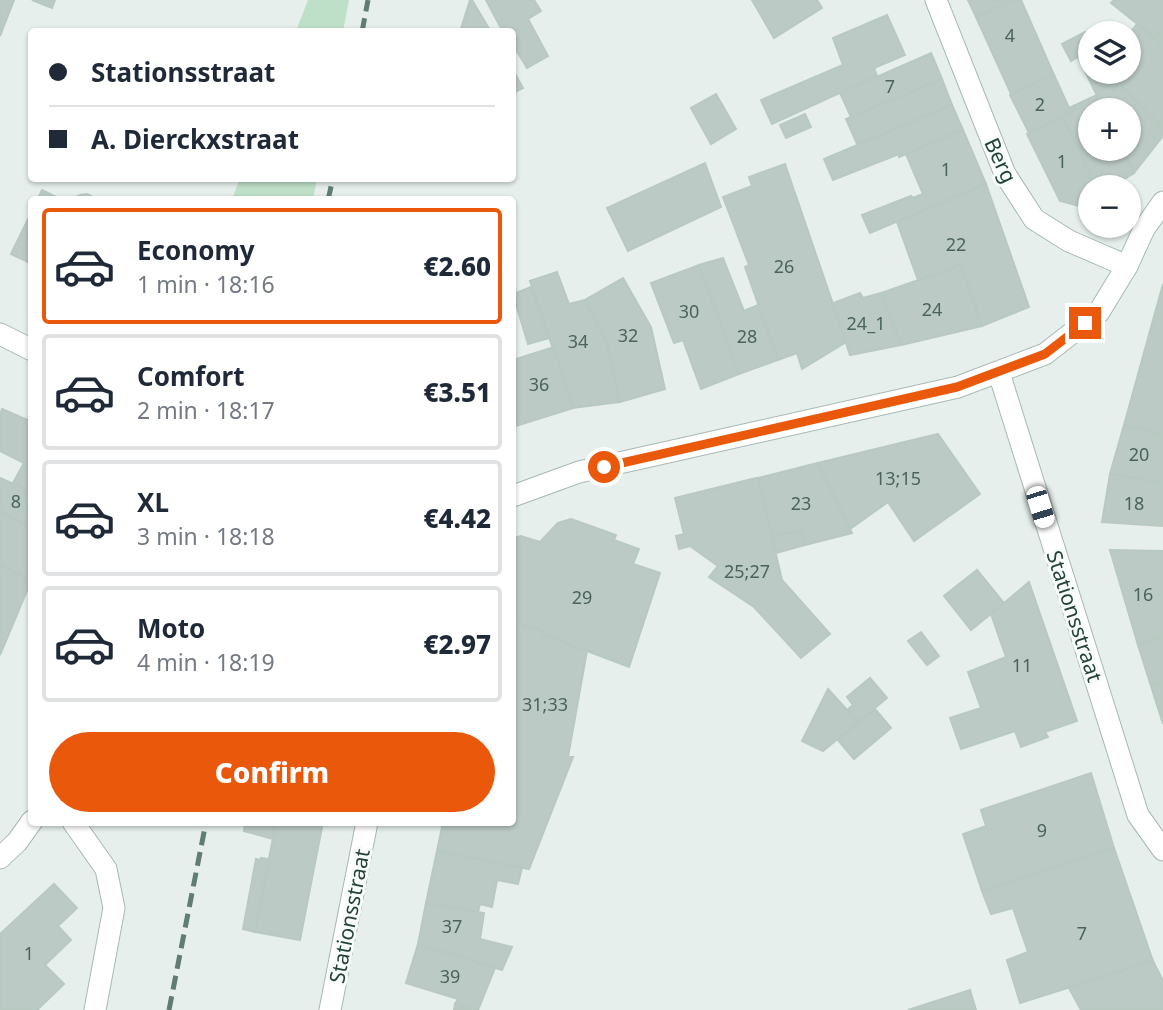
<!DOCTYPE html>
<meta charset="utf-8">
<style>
body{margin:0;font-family:"Noto Sans",sans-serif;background:#f6f6f7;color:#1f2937;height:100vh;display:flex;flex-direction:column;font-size:26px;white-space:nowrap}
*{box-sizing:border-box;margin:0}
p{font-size:23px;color:#747a83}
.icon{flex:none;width:38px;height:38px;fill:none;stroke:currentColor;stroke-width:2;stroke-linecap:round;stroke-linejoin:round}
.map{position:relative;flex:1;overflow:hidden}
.panel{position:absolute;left:28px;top:196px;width:488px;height:630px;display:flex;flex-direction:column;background:#fff;border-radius:7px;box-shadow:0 2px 5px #0004}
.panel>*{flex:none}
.hud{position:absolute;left:28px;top:28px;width:488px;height:154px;border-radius:7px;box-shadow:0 2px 5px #0004;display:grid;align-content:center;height:154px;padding:0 21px;background:#fff}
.buttons{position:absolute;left:1078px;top:21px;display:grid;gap:14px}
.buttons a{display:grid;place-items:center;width:63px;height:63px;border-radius:50%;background:#fff;box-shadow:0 2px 5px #0004;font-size:35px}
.end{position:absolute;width:32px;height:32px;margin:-16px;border:9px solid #ea580c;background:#fff;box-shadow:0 0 0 4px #fff}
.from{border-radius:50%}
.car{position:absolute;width:21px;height:42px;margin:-21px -10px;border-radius:9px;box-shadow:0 0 5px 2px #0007;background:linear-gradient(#fff 24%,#345 0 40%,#fff 0 76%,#345 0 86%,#fff 0)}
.hud b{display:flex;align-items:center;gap:24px;height:66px;font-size:26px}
.hud b+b{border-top:2px solid #e0e1e3}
.hud i{width:18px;height:18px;background:#1f2937}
ul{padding:12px 0 0;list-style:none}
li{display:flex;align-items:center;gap:21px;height:116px;margin:0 14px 10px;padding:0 7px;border:4px solid #e0e1e3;border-radius:7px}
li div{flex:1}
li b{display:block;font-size:26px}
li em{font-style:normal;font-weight:800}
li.selected{border-color:#ea580c}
li>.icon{width:63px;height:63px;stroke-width:1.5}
.action{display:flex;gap:14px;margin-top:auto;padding:14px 21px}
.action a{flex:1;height:80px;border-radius:42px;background:#ea580c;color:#fff;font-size:28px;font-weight:800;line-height:80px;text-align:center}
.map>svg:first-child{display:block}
.green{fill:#bfe0c8}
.building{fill:#bbcac4;stroke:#b8c9c2;stroke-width:2}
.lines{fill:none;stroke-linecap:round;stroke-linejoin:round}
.service-casing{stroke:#a8b8b2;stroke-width:23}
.minor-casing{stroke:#a8b8b2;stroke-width:23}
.tertiary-casing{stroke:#a8b8b2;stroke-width:23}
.service{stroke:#fff;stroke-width:21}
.minor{stroke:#fff;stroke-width:21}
.tertiary{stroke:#fff;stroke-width:21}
.rail{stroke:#5f7d75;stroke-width:5;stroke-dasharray:14 7;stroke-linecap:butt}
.route{stroke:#ea580c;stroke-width:9}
.labels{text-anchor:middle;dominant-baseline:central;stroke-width:6;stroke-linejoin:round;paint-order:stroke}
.number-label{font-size:18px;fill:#4a645c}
.street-label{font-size:21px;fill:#24423a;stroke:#f7fbf9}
</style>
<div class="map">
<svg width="1163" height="1010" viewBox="0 0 1163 1010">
<rect width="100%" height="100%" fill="#e6efeb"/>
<g class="green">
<polygon points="308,0 349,0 343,31 296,31"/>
<polygon points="240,178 317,178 317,179 313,199 232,199"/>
</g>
<g class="building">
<polygon points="0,0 14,0 0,36"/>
<polygon points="32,0 55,0 52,8"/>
<polygon points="470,0 472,0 491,32 460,32"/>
<polygon points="486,0 534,0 541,11 528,19 548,56 527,68 513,45 513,32 503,32"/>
<polygon points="752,0 817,0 822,8 774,38"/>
<polygon points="968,0 1013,0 976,17"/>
<polygon points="1013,0 1021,0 1054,75 1011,94 976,17"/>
<polygon points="1114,0 1163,0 1163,29 1155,38 1111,3"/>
<polygon points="887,15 905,55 874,68 877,76 772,124 761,100 843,65 833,38"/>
<polygon points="1137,24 1163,45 1163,129 1108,72 1129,72 1129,34"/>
<polygon points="1163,29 1163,45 1155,38"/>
<polygon points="1085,32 1090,43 1090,72 1108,72 1163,129 1163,136 1134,173 1122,149 1129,149 1129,110 1104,110 1078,57 1071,61 1062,44"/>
<polygon points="931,53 942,79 851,117 840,93"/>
<polygon points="513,70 523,88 513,93"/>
<polygon points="1054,75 1069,108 1097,95 1098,99 1029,133 1010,95"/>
<polygon points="942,79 952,105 857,144 846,119"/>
<polygon points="716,94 736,129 711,144 691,108"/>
<polygon points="1098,99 1104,110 1090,110 1090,149 1122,149 1134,173 1111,187 1096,187 1062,116"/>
<polygon points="952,105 963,130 899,157 899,154 833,180 824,159"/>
<polygon points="805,114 811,127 786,138 780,125"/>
<polygon points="1062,116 1096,187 1090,187 1090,199 1079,206 1060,201 1027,134"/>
<polygon points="963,130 986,184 870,233 862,215 911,196 913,198 923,194 906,154"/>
<polygon points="705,163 721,207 628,251 607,208"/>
<polygon points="785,164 846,342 802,369 797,353 778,360 745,267 749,265 723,197 752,186 749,177"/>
<polygon points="986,184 1029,307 982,326 961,265 918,280 897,222"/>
<polygon points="42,190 62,200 37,200"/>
<polygon points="87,194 98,200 70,200 80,195"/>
<polygon points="32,211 32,264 11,254"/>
<polygon points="723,258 744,311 758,305 778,360 739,374 699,265"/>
<polygon points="699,265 739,374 701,389 683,340 674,343 651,283"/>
<polygon points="961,265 982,326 901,345 881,293"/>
<polygon points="557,272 569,304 585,300 607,343 620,402 573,408 530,281"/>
<polygon points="623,278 651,327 665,389 620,402 607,343 585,300"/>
<polygon points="1163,284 1163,435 1124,425"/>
<polygon points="531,287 549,338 528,344 513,294"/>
<polygon points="860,293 863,298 881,293 901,345 850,355 833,303"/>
<polygon points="554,347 573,408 513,427 513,360"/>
<polygon points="2,409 32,422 32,492 13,483 24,463 0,451 0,415"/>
<polygon points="1124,425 1163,435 1163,483 1110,474"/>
<polygon points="938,434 980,494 914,541 888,502 850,529 818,463"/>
<polygon points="818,463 852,533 805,545 802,530 772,537 758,478"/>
<polygon points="1110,474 1163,483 1163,526 1102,522"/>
<polygon points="0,478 32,492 32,528 0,511"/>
<polygon points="756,478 758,478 782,580 830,634 801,658 754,607 709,577 718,566 690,546 679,549 676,536 684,534 675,498"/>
<polygon points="0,511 32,528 32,581 0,565"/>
<polygon points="571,519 616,535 614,540 639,549 633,564 660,573 629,667 542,634 543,631 513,621 513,538 521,536 540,542 558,523"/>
<polygon points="802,530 805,545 776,553 772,537"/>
<polygon points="1110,550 1163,551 1163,637 1138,645"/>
<polygon points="0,565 31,581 0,655"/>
<polygon points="977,570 1004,603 971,630 944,596"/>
<polygon points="1029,582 1077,721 1045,732 1048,737 1021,747 1015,731 961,749 950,718 981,708 968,672 1006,657 991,614"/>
<polygon points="513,621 543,631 542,634 587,651 568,757 573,757 529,869 437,851 443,822 513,822"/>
<polygon points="921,632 939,656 927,665 908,641"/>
<polygon points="1163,637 1163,683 1151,686 1138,645"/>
<polygon points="870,678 887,698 858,722 847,710 853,705 847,697"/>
<polygon points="1163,683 1163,724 1151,686"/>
<polygon points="828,689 858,722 823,751 802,741"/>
<polygon points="875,709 891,728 854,759 838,740"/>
<polygon points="1091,773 1114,848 982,891 963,834 986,826 981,810"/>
<polygon points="245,822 276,822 273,839 244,831"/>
<polygon points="276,822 323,822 300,940 255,932"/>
<polygon points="1114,848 1153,961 1020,1003 1007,960 1028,952 1013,908 991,914 982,891"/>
<polygon points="437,851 522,868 518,884 497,880 492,907 480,904 478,912 426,903"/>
<polygon points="261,858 269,859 255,932 243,929 256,859 261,860"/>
<polygon points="54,884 77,908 58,926 71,940 45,965 64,984 37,1010 0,1010 0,934"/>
<polygon points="426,903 484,913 480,939 512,947 502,970 418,944"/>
<polygon points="418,944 495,968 478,1010 455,1004 458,999 406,983"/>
<polygon points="1153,961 1163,981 1163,1010 1081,1010 1069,988"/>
<polygon points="970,990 976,1010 908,1010"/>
<polygon points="455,1004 472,1010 454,1010"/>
</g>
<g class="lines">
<defs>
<polyline id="service" points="73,822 106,869 114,908 95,1010"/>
<g id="minor">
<polyline points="936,0 1005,174 1034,219 1069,241 1127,266"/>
<polyline points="0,334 32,350"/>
<polyline points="999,373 1138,815 1163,850"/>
<polyline points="330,1010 367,822"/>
</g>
<g id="tertiary">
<polyline points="513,496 579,472 958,387 1045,354 1099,312 1127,266 1144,229 1163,202"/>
<polyline points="0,858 17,842 32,821"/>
</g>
</defs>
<use href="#service" class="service-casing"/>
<use href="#minor" class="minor-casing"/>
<use href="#tertiary" class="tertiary-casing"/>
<use href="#service" class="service"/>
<use href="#minor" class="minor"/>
<use href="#tertiary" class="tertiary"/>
<g class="rail">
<polyline points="362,32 368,0"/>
<polyline points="328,200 333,178"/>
<polyline points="169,1010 206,822"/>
</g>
</g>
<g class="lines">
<polyline class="route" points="604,467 957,387 1045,354 1085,323"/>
</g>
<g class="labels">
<g class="number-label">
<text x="1010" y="35">4</text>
<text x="890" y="86">7</text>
<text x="1040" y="104">2</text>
<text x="1062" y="161">1</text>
<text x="946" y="169">1</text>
<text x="956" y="244">22</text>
<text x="784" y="266">26</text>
<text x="932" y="309">24</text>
<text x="689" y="311">30</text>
<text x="866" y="323">24_1</text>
<text x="628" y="335">32</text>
<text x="747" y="336">28</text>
<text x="578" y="341">34</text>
<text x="539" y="384">36</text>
<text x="1139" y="454">20</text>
<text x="898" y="478">13;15</text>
<text x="16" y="501">8</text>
<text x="801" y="503">23</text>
<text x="1134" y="503">18</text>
<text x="747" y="571">25;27</text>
<text x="1143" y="594">16</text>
<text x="582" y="597">29</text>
<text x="1022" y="665">11</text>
<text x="545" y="704">31;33</text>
<text x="1042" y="830">9</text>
<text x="452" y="926">37</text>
<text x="1082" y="933">7</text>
<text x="29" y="953">1</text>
<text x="450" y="976">39</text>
</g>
<g class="street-label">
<text transform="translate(1001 160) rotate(65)">Berg</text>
<text transform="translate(1075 616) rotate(72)">Stationsstraat</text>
<text transform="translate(349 916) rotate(-79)">Stationsstraat</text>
</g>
</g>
</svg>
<div class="buttons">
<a><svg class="icon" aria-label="layers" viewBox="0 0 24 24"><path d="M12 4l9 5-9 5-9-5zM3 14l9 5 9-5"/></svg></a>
<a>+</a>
<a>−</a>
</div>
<i class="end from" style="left:604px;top:467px"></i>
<i class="end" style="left:1085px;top:323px"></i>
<i class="car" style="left:1040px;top:507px;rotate:163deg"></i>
<div class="hud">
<b><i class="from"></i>Stationsstraat</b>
<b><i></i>A. Dierckxstraat</b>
</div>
<section class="panel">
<ul>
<li class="selected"><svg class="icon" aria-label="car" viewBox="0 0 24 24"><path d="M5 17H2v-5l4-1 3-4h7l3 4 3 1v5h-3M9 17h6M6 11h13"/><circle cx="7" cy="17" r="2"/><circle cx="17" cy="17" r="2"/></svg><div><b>Economy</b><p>1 min · 18:16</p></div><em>€2.60</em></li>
<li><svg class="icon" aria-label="car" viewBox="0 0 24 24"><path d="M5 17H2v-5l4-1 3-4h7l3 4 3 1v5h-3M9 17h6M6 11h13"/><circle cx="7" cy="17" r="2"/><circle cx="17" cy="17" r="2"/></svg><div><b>Comfort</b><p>2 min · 18:17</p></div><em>€3.51</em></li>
<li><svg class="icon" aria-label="car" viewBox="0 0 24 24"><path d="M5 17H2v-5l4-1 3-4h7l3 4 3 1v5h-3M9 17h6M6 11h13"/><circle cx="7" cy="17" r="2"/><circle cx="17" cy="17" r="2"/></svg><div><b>XL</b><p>3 min · 18:18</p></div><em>€4.42</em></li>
<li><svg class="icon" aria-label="car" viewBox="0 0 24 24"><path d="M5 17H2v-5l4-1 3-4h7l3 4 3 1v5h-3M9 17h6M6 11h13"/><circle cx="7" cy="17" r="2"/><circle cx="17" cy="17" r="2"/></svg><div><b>Moto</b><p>4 min · 18:19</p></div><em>€2.97</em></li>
</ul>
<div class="action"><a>Confirm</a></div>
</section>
</div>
